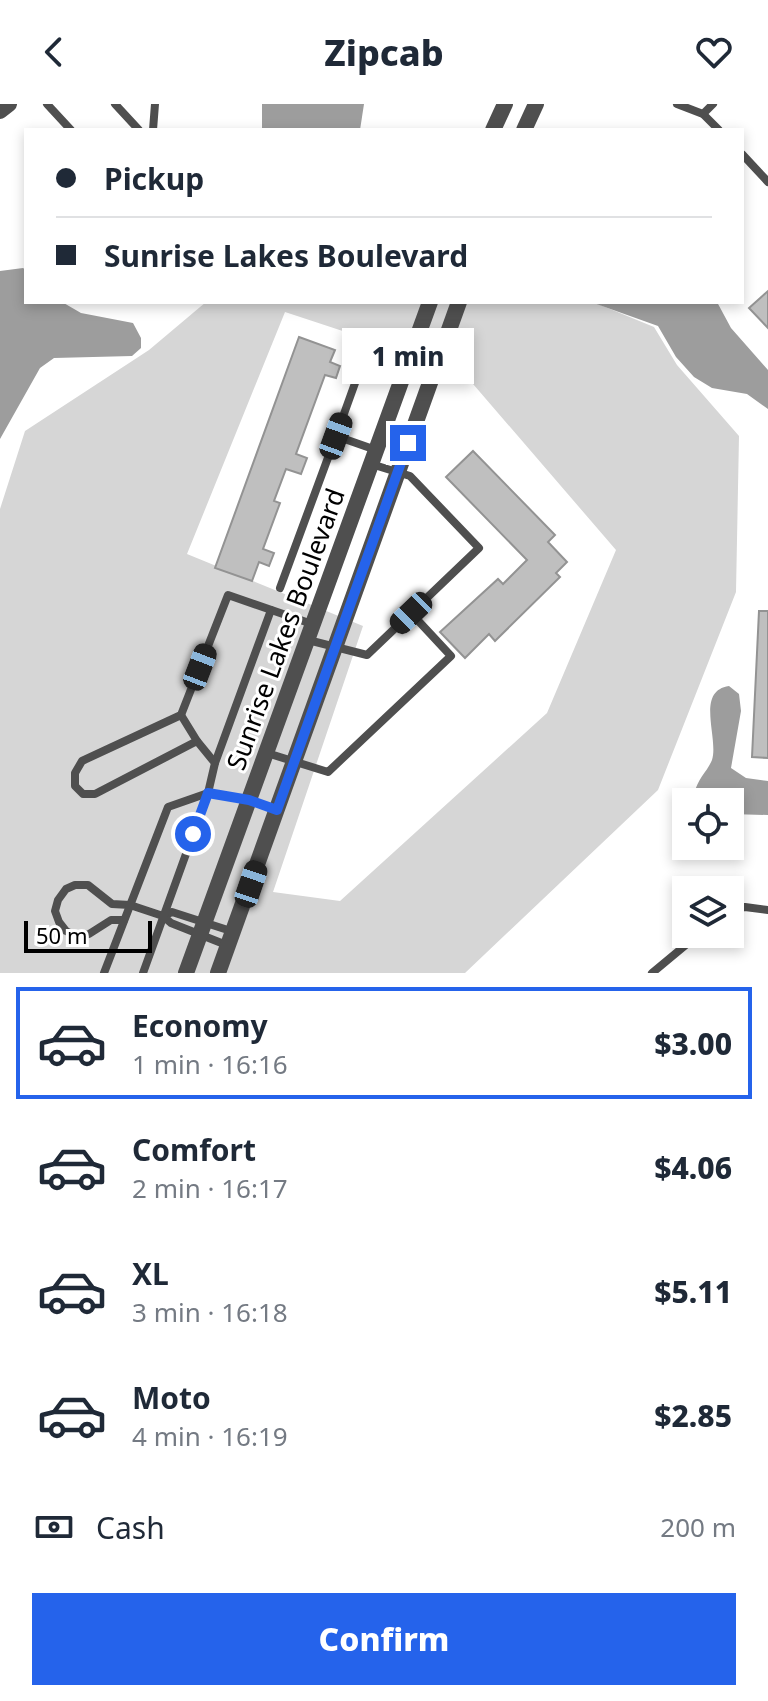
<!DOCTYPE html>
<meta charset="utf-8">
<style>
body{margin:0;font-family:"Noto Sans",sans-serif;background:#f2f2f3;color:#1f2937;height:100vh;display:flex;flex-direction:column;font-size:30px;white-space:nowrap}
*{box-sizing:border-box;margin:0}
p{font-size:26px;color:#747a83}
.icon{flex:none;width:44px;height:44px;fill:none;stroke:currentColor;stroke-width:2;stroke-linecap:round;stroke-linejoin:round}
.map{position:relative;height:869px;overflow:hidden}
.details{display:flex;flex-direction:column;background:#fff;flex:1}
.details>*{flex:none}
.banner{position:absolute;left:24px;top:24px;width:720px;height:176px;border-radius:0px;box-shadow:0 4px 12px #0003;display:grid;align-content:center;height:176px;padding:0 32px;background:#fff}
.fabs{position:absolute;left:672px;top:684px;display:grid;gap:16px}
.fabs a{display:grid;place-items:center;width:72px;height:72px;border-radius:0px;background:#fff;box-shadow:0 4px 12px #0003;font-size:40px}
.scale{position:absolute;left:24px;bottom:20px;width:128px;box-sizing:border-box;padding-left:8px;border:4px solid #000;border-top:0;font-size:22px;line-height:28px;white-space:nowrap;color:#000;-webkit-text-stroke:6px #fff;paint-order:stroke}
.end{position:absolute;width:36px;height:36px;margin:-18px;border:10px solid #2563eb;background:#fff;box-shadow:0 0 0 4px #fff}
.from{border-radius:50%}
.bubble{position:absolute;height:56px;border-radius:0px;background:#fff;box-shadow:0 4px 12px #0003;font-size:26px;font-weight:800;line-height:56px;text-align:center}
.car{position:absolute;width:24px;height:48px;margin:-24px -12px;border-radius:10px;box-shadow:0 0 6px 2px #0007;background:linear-gradient(#222 24%,#8ab4d8 0 40%,#222 0 76%,#8ab4d8 0 86%,#222 0)}
.banner b{display:flex;align-items:center;gap:28px;height:76px;font-size:30px}
.banner b+b{border-top:2px solid #e0e1e3}
.banner i{width:20px;height:20px;background:#1f2937}
ul{padding:14px 0 0;list-style:none}
li{display:flex;align-items:center;gap:24px;height:112px;margin:0 16px 12px;padding:0 16px;border:4px solid transparent;border-radius:0px}
li div{flex:1}
li b{display:block;font-size:30px}
li em{font-style:normal;font-weight:800}
li.active{border-color:#2563eb}
li>.icon{width:72px;height:72px;stroke-width:1.5}
.pay{display:flex;align-items:center;gap:20px;height:88px;padding:0 32px;font-size:30px}
.pay p{margin-inline-start:auto}
.action{display:flex;gap:16px;margin-top:auto;padding:16px 32px}
.action a{flex:1;height:92px;border-radius:0px;background:#2563eb;color:#fff;font-size:32px;font-weight:800;line-height:92px;text-align:center}
header{display:flex;justify-content:space-between;align-items:center;height:104px;padding:0 32px;background:#fff;font-size:36px;font-weight:800}
.map>svg:first-child{display:block}
.green{fill:#d6d6d6;fill-rule:evenodd}
.water{fill:#9d9d9d}
.building{fill:#bfbfbf;stroke:#939393;stroke-width:2}
.lines{fill:none;stroke-linecap:round;stroke-linejoin:round}
.service{stroke:#4f4f4f;stroke-width:8}
.minor{stroke:#4f4f4f;stroke-width:16}
.tertiary{stroke:#4f4f4f;stroke-width:16}
.route{stroke:#2563eb;stroke-width:10}
.labels{text-anchor:middle;dominant-baseline:central;stroke-width:6;stroke-linejoin:round;paint-order:stroke}
.street-label{font-size:26px;fill:#000;stroke:#fff}
</style>
<header><svg class="icon" aria-label="back" viewBox="0 0 24 24"><path d="M15 5l-7 7 7 7"/></svg>Zipcab<svg class="icon" aria-label="heart" viewBox="0 0 24 24"><path d="M12 20l-8-8c-3-5 5-10 8-4 3-6 11-1 8 4z"/></svg></header>
<div class="map">
<svg width="768" height="869" viewBox="0 0 768 869">
<rect width="100%" height="100%" fill="#fff"/>
<path class="green" d="M206 198H593L654 223 677 261 739 332 736 488 658 686 465 869H0V405L25 327 149 246ZM285 208 461 266 616 446 547 609 340 797 273 788 363 522 187 450Z"/>
<g class="water">
<polygon points="262,0 364,0 360,26 262,26"/>
<polygon points="23,164 26,166 26,198 62,198 81,209 133,219 141,234 141,244 132,252 54,254 40,264 0,335 0,167"/>
<polygon points="591,198 717,198 731,224 768,266 768,305 747,290 712,284 694,273 676,253 658,222"/>
<path d="M729 582 739 590 741 607 731 664 746 674 768 677V711L730 710V698H699L694 690C698 674 707 668 712 656 719 634 695 587 729 582Z"/>
</g>
<g class="building">
<polygon points="768,187 768,224 749,204"/>
<polygon points="299,233 335,246 330,258 340,262 336,274 325,271 296,350 307,354 301,370 286,365 274,397 280,399 263,445 274,449 269,462 259,458 252,477 215,464"/>
<polygon points="473,347 555,431 548,438 567,458 556,469 560,473 495,537 489,530 465,554 440,528 498,475 503,480 527,456 446,373"/>
<polygon points="759,507 768,507 768,654 752,653"/>
</g>
<g class="lines">
<g class="service">
<polyline points="47,0 71,26"/>
<polyline points="115,0 139,26"/>
<polyline points="677,0 703,10 719,26"/>
<polyline points="703,10 713,0"/>
<polyline points="153,26 155,0"/>
<polyline points="742,50 768,78"/>
<polyline points="368,243 336,332 376,346"/>
<polyline points="371,360 410,372 479,444 411,509"/>
<polyline points="280,484 336,332"/>
<polyline points="181,611 197,637"/>
<polyline points="267,649 328,668 451,552 411,509 367,551 308,536"/>
<polyline points="215,659 271,506"/>
<polyline points="277,706 249,696 208,689 215,659 197,637 95,690 83,690 75,682 75,669 82,657 181,611 228,491 312,520"/>
<polyline points="730,806 745,803 768,806"/>
<polyline points="163,812 172,808 234,828"/>
<polyline points="124,816 111,816 89,830 78,833 66,827 59,818 55,807 58,796 66,785 75,781 88,781 112,800 130,801 163,812 171,819 229,842"/>
<polyline points="104,869 168,703 208,689"/>
<polyline points="143,869 208,689"/>
<polyline points="652,869 699,830"/>
</g>
<polyline class="minor" points="0,7 9,0"/>
<g class="tertiary">
<polyline points="493,26 505,0"/>
<polyline points="524,26 536,0"/>
<polyline points="186,869 430,198"/>
<polyline points="218,869 459,198"/>
</g>
</g>
<g class="lines">
<polyline class="route" points="193,730 208,689 249,696 277,706 408,339"/>
</g>
<g class="labels">
<g class="street-label">
<text transform="translate(285 525) rotate(-70)">Sunrise Lakes Boulevard</text>
</g>
</g>
</svg>
<div class="fabs">
<a><svg class="icon" aria-label="locate" viewBox="0 0 24 24"><circle cx="12" cy="12" r="6"/><path d="M12 2v4M12 18v4M2 12h4M18 12h4"/></svg></a>
<a><svg class="icon" aria-label="layers" viewBox="0 0 24 24"><path d="M12 4l9 5-9 5-9-5zM3 14l9 5 9-5"/></svg></a>
</div>
<div class="scale">50 m</div>
<i class="end from" style="left:193px;top:730px"></i>
<i class="end" style="left:408px;top:339px"></i>
<div class="bubble" style="left:342px;top:224px;width:132px">1 min</div>
<i class="car" style="left:336px;top:332px;rotate:20deg"></i>
<i class="car" style="left:411px;top:509px;rotate:226deg"></i>
<i class="car" style="left:200px;top:563px;rotate:21deg"></i>
<i class="car" style="left:251px;top:780px;rotate:19deg"></i>
<div class="banner">
<b><i class="from"></i>Pickup</b>
<b><i></i>Sunrise Lakes Boulevard</b>
</div>
</div>
<section class="details">
<ul>
<li class="active"><svg class="icon" aria-label="car" viewBox="0 0 24 24"><path d="M5 17H2v-5l4-1 3-4h7l3 4 3 1v5h-3M9 17h6M6 11h13"/><circle cx="7" cy="17" r="2"/><circle cx="17" cy="17" r="2"/></svg><div><b>Economy</b><p>1 min · 16:16</p></div><em>$3.00</em></li>
<li><svg class="icon" aria-label="car" viewBox="0 0 24 24"><path d="M5 17H2v-5l4-1 3-4h7l3 4 3 1v5h-3M9 17h6M6 11h13"/><circle cx="7" cy="17" r="2"/><circle cx="17" cy="17" r="2"/></svg><div><b>Comfort</b><p>2 min · 16:17</p></div><em>$4.06</em></li>
<li><svg class="icon" aria-label="car" viewBox="0 0 24 24"><path d="M5 17H2v-5l4-1 3-4h7l3 4 3 1v5h-3M9 17h6M6 11h13"/><circle cx="7" cy="17" r="2"/><circle cx="17" cy="17" r="2"/></svg><div><b>XL</b><p>3 min · 16:18</p></div><em>$5.11</em></li>
<li><svg class="icon" aria-label="car" viewBox="0 0 24 24"><path d="M5 17H2v-5l4-1 3-4h7l3 4 3 1v5h-3M9 17h6M6 11h13"/><circle cx="7" cy="17" r="2"/><circle cx="17" cy="17" r="2"/></svg><div><b>Moto</b><p>4 min · 16:19</p></div><em>$2.85</em></li>
</ul>
<div class="pay"><svg class="icon" aria-label="cash" viewBox="0 0 24 24"><path d="M3 7h18v10H3z"/><circle cx="12" cy="12" r="2"/></svg>Cash<p>200 m</p></div>
<div class="action"><a>Confirm</a></div>
</section>
